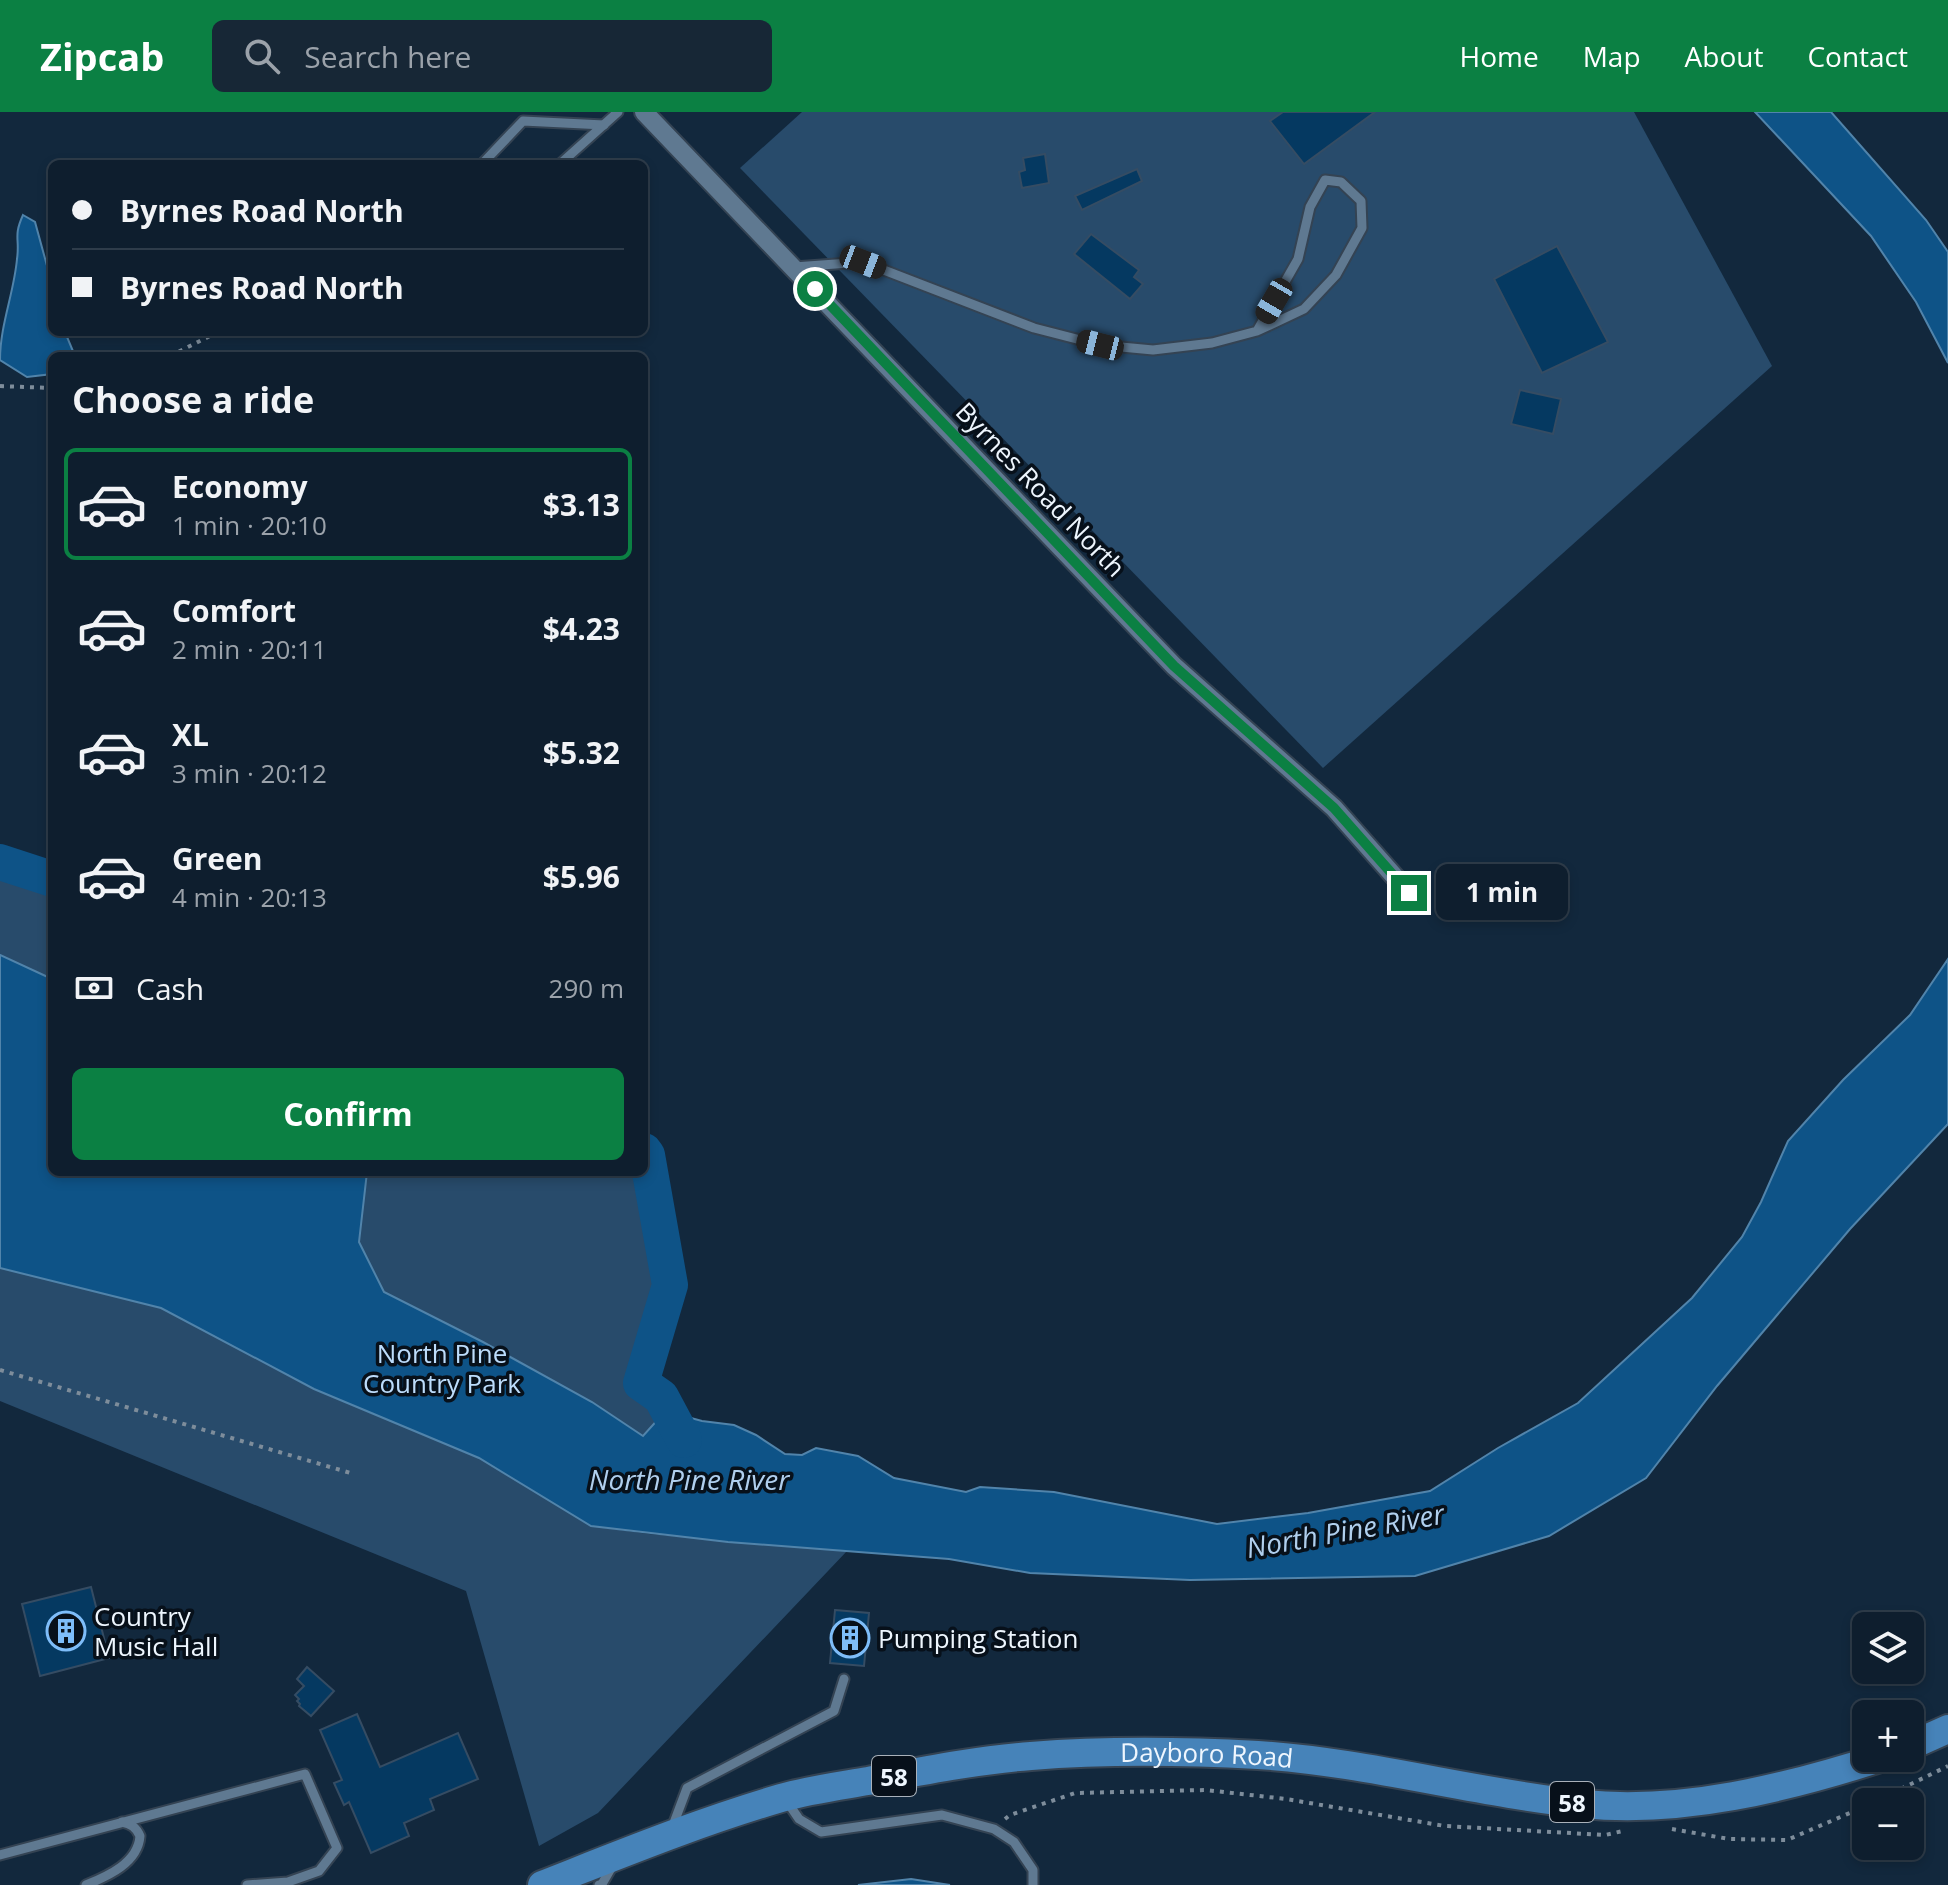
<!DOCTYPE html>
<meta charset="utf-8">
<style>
body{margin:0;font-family:"Open Sans",sans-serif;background:#172736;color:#f1f3f6;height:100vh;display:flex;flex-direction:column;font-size:30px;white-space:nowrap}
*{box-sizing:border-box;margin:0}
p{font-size:26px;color:#9ba2aa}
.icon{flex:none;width:44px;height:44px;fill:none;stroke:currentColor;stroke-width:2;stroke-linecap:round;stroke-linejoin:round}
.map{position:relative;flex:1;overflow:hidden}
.side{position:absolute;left:48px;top:240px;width:600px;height:824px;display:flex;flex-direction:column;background:#0e1e2e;border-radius:12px;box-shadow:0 4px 12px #0003,0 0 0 2px #2e3c4a}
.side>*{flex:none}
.guide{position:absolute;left:48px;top:48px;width:600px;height:176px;border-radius:12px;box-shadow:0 4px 12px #0003,0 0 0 2px #2e3c4a;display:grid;align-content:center;height:176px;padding:0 24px;background:#0e1e2e}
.buttons{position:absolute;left:1852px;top:1500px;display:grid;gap:16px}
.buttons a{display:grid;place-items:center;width:72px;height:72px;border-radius:12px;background:#0e1e2e;box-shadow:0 4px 12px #0003,0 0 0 2px #2e3c4a;font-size:40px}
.end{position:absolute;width:36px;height:36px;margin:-18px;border:10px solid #0b8043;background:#fff;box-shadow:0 0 0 4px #fff}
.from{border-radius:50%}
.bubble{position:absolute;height:56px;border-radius:12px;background:#0e1e2e;box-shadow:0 4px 12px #0003,0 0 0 2px #2e3c4a;font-size:26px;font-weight:700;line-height:56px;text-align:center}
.car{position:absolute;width:24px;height:48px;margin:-24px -12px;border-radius:10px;box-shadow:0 0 6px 2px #0007;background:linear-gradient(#222 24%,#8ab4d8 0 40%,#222 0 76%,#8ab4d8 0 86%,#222 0)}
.guide b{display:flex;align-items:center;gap:28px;height:76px;font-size:30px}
.guide b+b{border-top:2px solid #2e3c4a}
.guide i{width:20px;height:20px;background:#f1f3f6}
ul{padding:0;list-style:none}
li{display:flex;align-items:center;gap:24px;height:112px;margin:0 16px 12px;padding:0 8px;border:4px solid transparent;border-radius:12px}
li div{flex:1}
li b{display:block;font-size:30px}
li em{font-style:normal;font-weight:700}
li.on{border-color:#0b8043}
li>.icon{width:72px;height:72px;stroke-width:1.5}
h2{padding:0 24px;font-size:36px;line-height:96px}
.pay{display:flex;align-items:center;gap:20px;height:88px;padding:0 24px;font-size:30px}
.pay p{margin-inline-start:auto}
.button{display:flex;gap:16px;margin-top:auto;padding:16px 24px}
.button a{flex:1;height:92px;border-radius:12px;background:#0b8043;color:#fff;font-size:32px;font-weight:700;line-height:92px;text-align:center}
header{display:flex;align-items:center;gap:48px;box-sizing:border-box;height:112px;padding:0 40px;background:#0b8043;color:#fff}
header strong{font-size:38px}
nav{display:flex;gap:44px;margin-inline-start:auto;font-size:28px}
.search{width:560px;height:72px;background:#172736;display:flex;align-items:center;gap:20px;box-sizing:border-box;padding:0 28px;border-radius:12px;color:#9ba2aa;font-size:30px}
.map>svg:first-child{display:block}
.green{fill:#284b6b}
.water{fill:#0e5387;stroke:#5184ab;stroke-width:2}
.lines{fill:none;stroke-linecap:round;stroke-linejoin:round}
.river{stroke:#0e5387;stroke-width:36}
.building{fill:#053961;stroke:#354c63;stroke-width:2}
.service-casing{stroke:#344353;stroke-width:13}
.minor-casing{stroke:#344353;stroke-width:22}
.primary-casing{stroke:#344353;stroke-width:32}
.path{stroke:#7e8d9b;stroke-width:4;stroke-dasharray:4 6;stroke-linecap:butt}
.service{stroke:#5f7991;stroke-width:9}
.minor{stroke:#5f7991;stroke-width:18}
.primary{stroke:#4683b9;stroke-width:28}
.route{stroke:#0b8043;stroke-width:10}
.labels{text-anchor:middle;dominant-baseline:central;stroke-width:7;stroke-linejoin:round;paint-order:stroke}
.shield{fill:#07101a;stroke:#a9b1ba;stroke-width:2}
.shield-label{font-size:24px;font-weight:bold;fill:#eef6fe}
.street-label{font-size:26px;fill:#eef6fe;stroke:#07101a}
.park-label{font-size:26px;fill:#bcdcfb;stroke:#07101a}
.poi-label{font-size:26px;fill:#eef6fe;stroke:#07101a;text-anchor:start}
.water-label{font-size:28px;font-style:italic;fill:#b0cfee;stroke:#07101a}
</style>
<header>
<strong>Zipcab</strong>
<div class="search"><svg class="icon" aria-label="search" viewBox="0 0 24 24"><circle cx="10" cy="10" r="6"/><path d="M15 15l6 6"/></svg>Search here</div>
<nav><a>Home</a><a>Map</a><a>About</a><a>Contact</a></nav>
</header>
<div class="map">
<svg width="1948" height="1773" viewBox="0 0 1948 1773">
<rect width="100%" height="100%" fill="#12283d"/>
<g class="green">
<polygon points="802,0 1634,0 1772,254 1323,656 740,56"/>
<path d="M0 750 52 767V1060H644V1039L647 1043 670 1173 641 1271 661 1285 670 1302C645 1309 606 1390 591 1414L649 1422 847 1439 598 1701 539 1734 466 1479 0 1289Z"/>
</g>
<g class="water">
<polygon points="1755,0 1831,0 1926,108 1948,140 1948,251 1916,190 1871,124"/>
<path d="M23 103 35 110 52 172V220H65L75 244H52V262L27 265 0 248C0 213 14 181 17 147 20 126 13 125 23 103Z"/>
<polygon points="0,843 52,867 52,1060 367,1060 359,1130 384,1180 483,1230 592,1290 643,1324 661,1304 661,1285 680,1303 702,1309 734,1313 756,1323 785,1342 802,1343 816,1336 858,1344 894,1366 966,1380 980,1375 1054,1380 1217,1412 1308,1401 1430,1379 1498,1336 1578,1291 1692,1186 1742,1125 1761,1090 1788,1029 1843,968 1910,903 1948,847 1948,1012 1850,1117 1717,1274 1646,1366 1549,1424 1415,1464 1190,1468 1030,1461 949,1447 728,1430 591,1414 479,1346 314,1277 161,1196 0,1156"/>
<polygon points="911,1767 950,1773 858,1773"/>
</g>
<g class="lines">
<g class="river">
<polyline points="0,750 52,767"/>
<polyline points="644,1039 647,1043 670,1173 641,1271 661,1285 684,1328"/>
</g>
</g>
<g class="building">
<polygon points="1283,0 1375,0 1304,52 1270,9"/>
<polygon points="1045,42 1049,71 1022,76 1019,60 1025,58 1023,46"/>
<polygon points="1137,57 1142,69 1082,98 1075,84"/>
<polygon points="1091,122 1139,158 1134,165 1143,172 1130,187 1074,142"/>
<polygon points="1557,134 1608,230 1542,261 1494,167"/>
<polygon points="1520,278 1561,287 1553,322 1511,312"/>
<polygon points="91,1475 109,1546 40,1564 22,1492"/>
<polygon points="835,1498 869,1501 864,1554 830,1551"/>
<polygon points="307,1555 334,1579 311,1604 299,1594 300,1592 297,1589 299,1587 295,1583 304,1574 297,1567"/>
<polygon points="357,1602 380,1655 458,1621 478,1667 430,1687 434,1698 404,1711 409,1724 371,1741 349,1690 344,1693 334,1671 342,1668 320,1618"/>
</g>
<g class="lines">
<defs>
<g id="service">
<polyline points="482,52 523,9 604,13"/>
<polyline points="560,52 618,0"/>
<polyline points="794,155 863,150 1034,216 1100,233 1153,238 1212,231 1257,219 1304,197 1336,163 1362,116 1361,89 1341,70 1325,68 1310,95 1298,147 1257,219"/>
<polyline points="786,1688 799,1707 821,1720 942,1703 994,1717 1014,1730 1033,1758 1033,1773"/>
<polyline points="672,1716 687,1676 834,1599 844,1567"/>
<polyline points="0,1743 305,1662 337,1736 319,1759 288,1770 247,1773"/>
<path d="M86 1773C108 1764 138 1751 140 1724 136 1715 131 1712 122 1710"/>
<polyline points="599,1773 602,1772 613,1753"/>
</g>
<polyline id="minor" points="644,0 1174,554 1334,696 1409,781"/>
<g id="primary">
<polyline points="1910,1634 1948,1617"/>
<path id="s1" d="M542 1773C621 1742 699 1710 781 1686 809 1678 839 1674 868 1669 922 1659 977 1648 1031 1644 1107 1638 1182 1639 1258 1643 1368 1650 1474 1681 1583 1692 1683 1702 1786 1676 1880 1646"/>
</g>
</defs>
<use href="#service" class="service-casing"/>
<use href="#minor" class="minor-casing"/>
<use href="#primary" class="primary-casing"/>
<g class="path">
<polyline points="170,244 218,220"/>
<polyline points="0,274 52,276"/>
<polyline points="0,1258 354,1362"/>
<polyline points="1874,1690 1948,1654"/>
<polyline points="1005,1707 1010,1703 1075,1681 1206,1678 1286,1687 1445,1714 1605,1723 1623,1719"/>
<polyline points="1672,1717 1729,1727 1787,1728 1866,1694"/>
</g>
<use href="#service" class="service"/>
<use href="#minor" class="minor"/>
<use href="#primary" class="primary"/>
</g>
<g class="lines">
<polyline class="route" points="815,177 1174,554 1334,696 1409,781"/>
</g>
<defs>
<symbol id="building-ring" viewBox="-11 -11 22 22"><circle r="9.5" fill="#07101a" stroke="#7ebdf9" stroke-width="1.5"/><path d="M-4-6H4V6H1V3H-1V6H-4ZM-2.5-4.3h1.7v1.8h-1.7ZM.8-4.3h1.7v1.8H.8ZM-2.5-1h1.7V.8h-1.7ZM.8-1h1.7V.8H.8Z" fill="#7ebdf9"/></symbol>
</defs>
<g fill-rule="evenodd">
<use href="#building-ring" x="44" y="1497" width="44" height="44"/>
<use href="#building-ring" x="828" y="1504" width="44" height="44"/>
</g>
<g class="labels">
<g class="shield">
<rect x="872" y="1644" width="44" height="40" rx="6"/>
<rect x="1550" y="1670" width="44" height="40" rx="6"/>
</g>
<g class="shield-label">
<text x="894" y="1664">58</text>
<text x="1572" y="1690">58</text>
</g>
<g class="street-label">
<text transform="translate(1041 377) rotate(46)">Byrnes Road North</text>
<text stroke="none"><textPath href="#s1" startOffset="684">Dayboro Road</textPath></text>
</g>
<g class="park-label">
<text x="442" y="1241">North Pine<tspan x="442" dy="30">Country Park</tspan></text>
</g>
<g class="poi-label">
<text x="94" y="1504">Country<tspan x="94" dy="30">Music Hall</tspan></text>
<text x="878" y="1526">Pumping Station</text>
</g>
<g class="water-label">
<text x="689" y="1367">North Pine River</text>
<text transform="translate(1345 1418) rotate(-10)">North Pine River</text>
</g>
</g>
</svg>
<div class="buttons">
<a><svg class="icon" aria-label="layers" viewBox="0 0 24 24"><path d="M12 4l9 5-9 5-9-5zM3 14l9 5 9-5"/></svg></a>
<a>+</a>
<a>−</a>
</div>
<i class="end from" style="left:815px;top:177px"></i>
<i class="end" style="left:1409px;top:781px"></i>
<div class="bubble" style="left:1436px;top:752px;width:132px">1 min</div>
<i class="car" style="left:863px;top:150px;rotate:111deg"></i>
<i class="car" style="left:1274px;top:189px;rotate:210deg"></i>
<i class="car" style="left:1100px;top:233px;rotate:284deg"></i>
<div class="guide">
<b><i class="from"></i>Byrnes Road North</b>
<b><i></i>Byrnes Road North</b>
</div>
<section class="side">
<h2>Choose a ride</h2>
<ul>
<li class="on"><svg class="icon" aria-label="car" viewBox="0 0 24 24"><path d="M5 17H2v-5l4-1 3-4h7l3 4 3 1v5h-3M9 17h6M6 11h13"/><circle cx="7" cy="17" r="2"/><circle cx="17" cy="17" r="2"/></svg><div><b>Economy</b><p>1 min · 20:10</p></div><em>$3.13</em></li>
<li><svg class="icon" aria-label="car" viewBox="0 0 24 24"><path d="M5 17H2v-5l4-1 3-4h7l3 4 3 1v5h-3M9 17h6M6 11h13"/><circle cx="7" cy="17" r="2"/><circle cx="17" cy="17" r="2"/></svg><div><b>Comfort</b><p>2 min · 20:11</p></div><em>$4.23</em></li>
<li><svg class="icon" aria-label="car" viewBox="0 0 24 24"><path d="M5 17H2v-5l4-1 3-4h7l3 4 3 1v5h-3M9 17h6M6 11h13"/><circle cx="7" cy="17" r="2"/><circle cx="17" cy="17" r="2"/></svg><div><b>XL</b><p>3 min · 20:12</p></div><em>$5.32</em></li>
<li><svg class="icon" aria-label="car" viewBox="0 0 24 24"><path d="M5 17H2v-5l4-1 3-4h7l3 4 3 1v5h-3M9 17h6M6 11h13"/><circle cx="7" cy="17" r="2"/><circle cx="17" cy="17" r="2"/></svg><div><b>Green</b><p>4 min · 20:13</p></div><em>$5.96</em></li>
</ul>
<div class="pay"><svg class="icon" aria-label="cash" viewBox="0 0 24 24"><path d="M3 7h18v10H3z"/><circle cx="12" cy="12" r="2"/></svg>Cash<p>290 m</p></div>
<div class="button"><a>Confirm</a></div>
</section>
</div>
